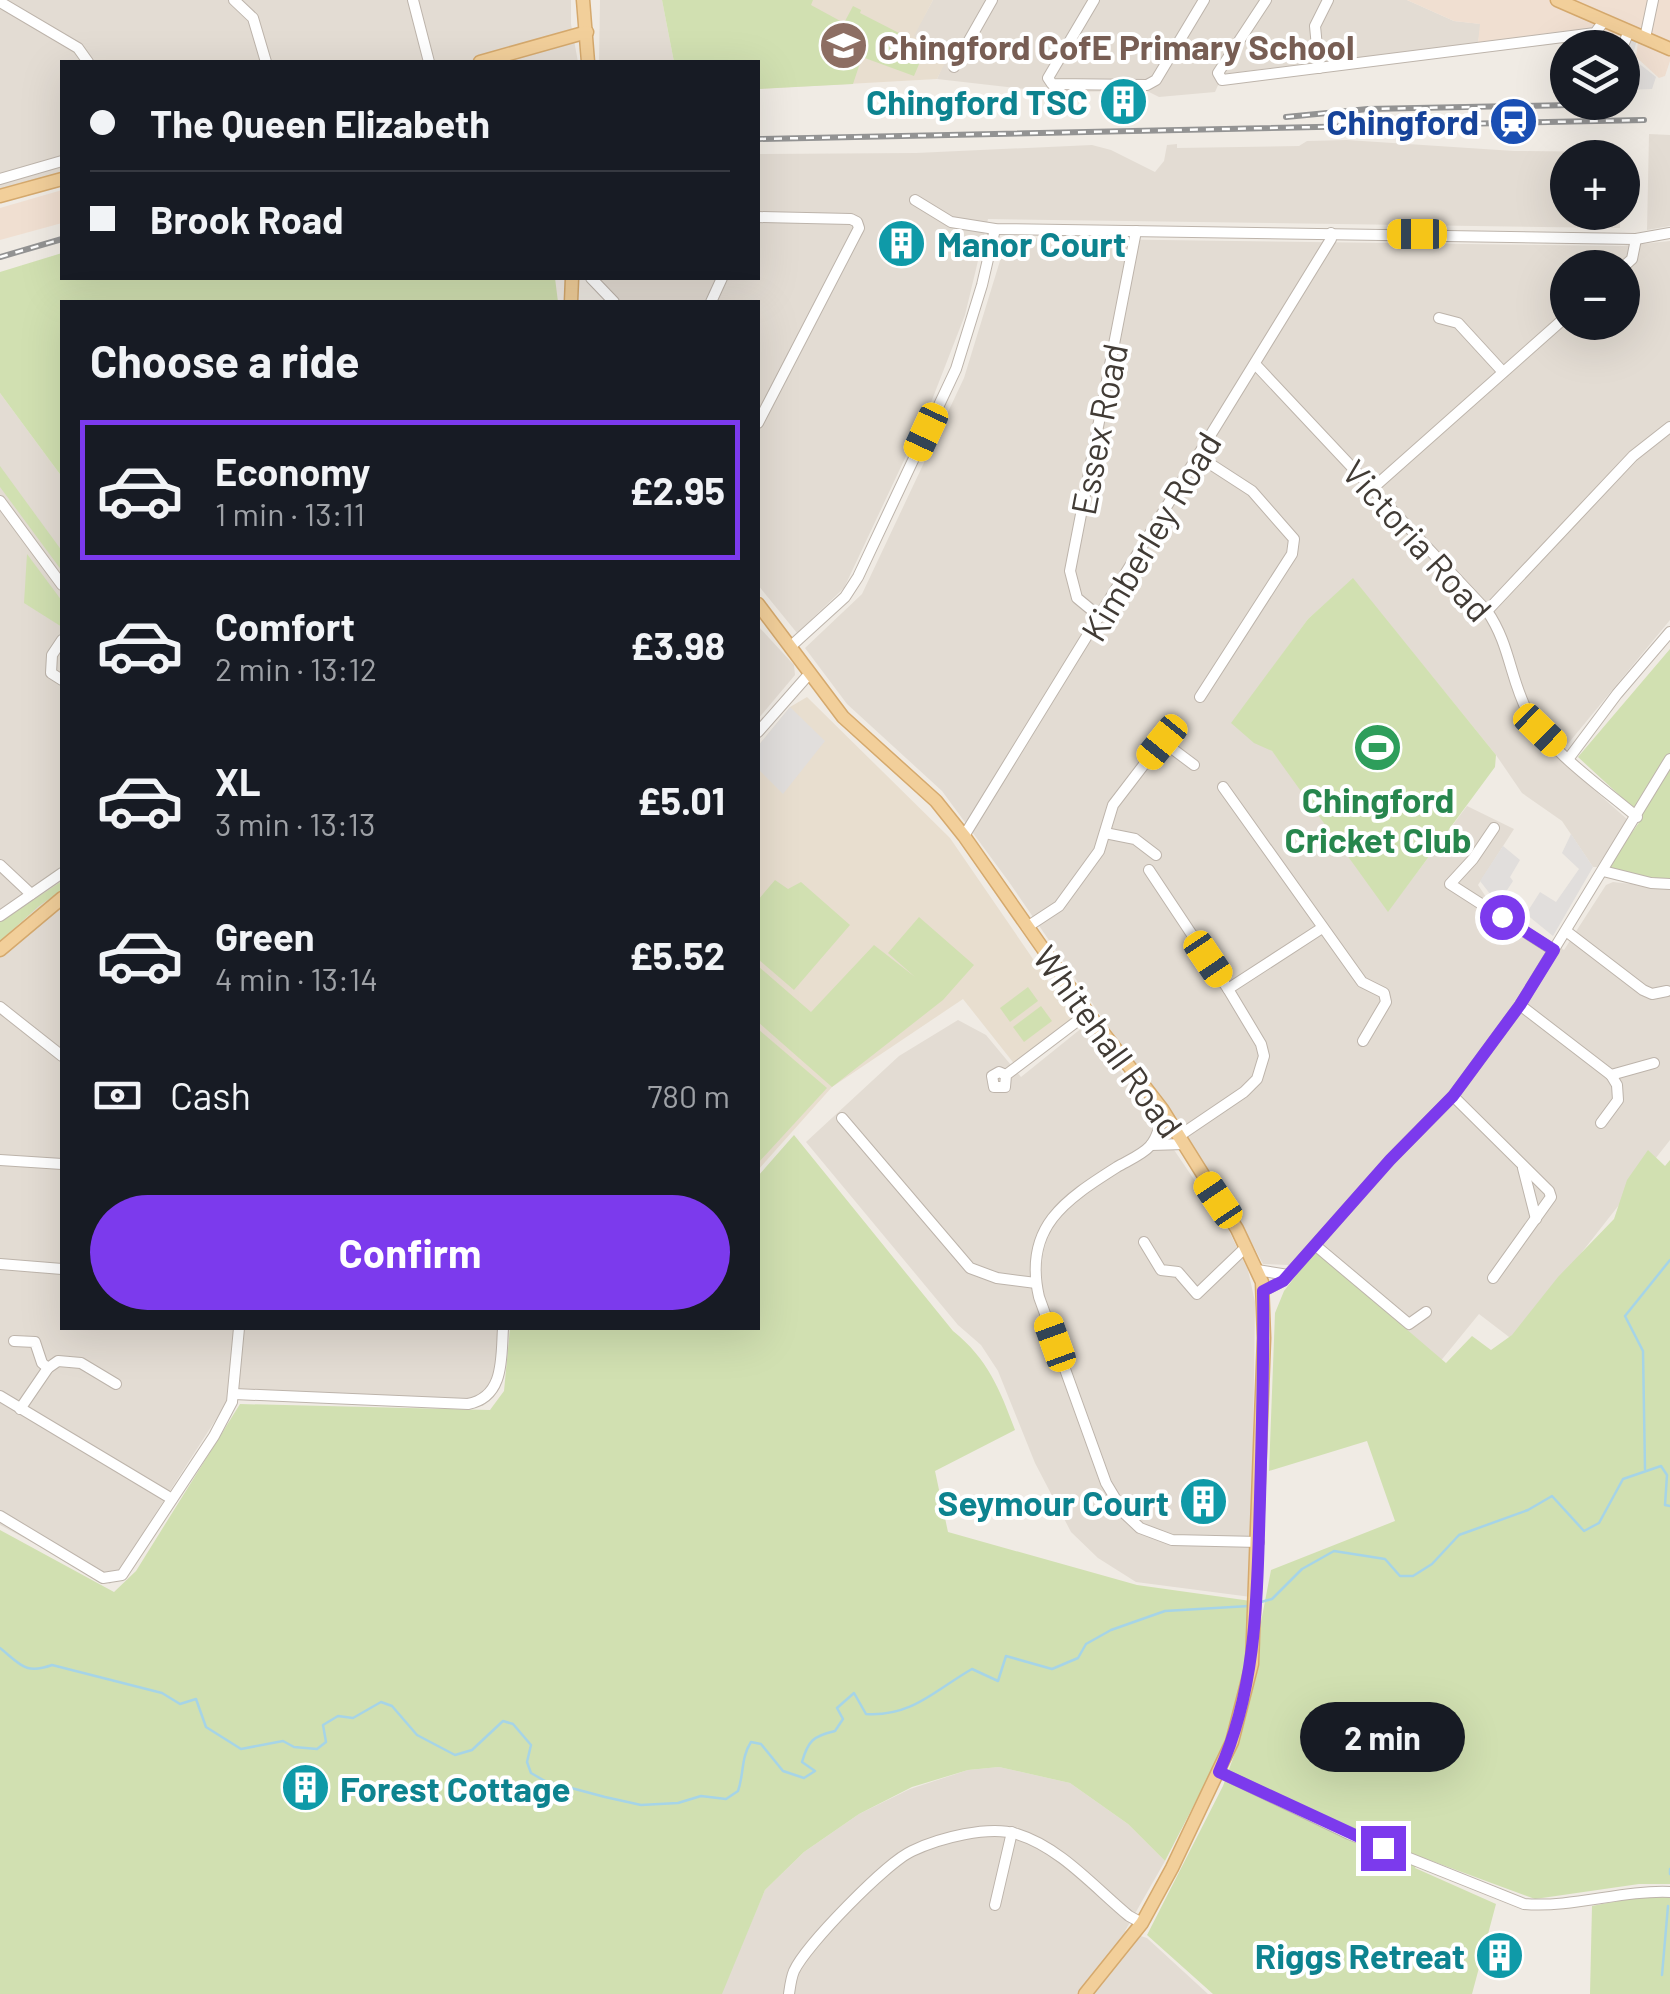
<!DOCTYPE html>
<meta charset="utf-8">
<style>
body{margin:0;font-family:Barlow,sans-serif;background:#242831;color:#f1f3f6;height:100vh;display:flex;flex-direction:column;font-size:38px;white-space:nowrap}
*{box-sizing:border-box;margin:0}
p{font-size:32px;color:#9ea1a6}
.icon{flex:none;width:55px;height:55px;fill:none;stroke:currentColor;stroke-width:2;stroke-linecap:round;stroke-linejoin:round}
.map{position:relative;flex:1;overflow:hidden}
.details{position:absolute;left:60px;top:300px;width:700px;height:1030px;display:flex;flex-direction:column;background:#171b24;border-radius:0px;box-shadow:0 10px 40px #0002}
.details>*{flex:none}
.top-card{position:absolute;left:60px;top:60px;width:700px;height:220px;border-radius:0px;box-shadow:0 10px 40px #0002;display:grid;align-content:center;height:220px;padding:0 30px;background:#171b24}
.controls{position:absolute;left:1550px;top:30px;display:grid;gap:20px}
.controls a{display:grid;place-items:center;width:90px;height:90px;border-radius:50%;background:#171b24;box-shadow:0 10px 40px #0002;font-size:50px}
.end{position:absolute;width:45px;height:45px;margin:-22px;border:12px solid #7c3aed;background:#fff;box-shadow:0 0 0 5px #fff}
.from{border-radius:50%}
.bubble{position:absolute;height:70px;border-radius:35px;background:#171b24;box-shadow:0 10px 40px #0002;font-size:32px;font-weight:700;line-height:70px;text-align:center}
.car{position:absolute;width:30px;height:60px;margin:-30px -15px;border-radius:12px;box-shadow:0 0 8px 2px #0007;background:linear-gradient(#f5c518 24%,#345 0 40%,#f5c518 0 76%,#345 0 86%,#f5c518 0)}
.top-card b{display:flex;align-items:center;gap:35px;height:95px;font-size:38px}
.top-card b+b{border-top:2px solid #363941}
.top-card i{width:25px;height:25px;background:#f1f3f6}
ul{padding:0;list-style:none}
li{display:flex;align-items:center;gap:30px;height:140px;margin:0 20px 15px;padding:0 10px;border:5px solid transparent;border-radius:0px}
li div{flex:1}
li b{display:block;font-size:38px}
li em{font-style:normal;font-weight:700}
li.selected{border-color:#7c3aed}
li>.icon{width:90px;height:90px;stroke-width:1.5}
h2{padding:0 30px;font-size:45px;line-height:120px}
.pay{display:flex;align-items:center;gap:25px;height:110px;padding:0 30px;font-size:38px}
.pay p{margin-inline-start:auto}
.button{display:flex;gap:20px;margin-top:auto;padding:20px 30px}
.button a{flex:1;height:115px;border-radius:60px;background:#7c3aed;color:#fff;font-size:40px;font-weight:700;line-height:115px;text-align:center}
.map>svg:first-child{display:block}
.residential{fill:#e3dcd3;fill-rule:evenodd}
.commercial{fill:#f0dfd1}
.education{fill:#e8decf}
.green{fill:#d1e0b1}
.parking{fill:#e1dedc}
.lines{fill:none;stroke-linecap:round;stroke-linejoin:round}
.stream{stroke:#a6d4e7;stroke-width:2.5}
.minor-casing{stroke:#bdb4ab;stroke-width:12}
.major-casing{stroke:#d5a96d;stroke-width:15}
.minor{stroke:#fff;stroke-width:10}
.major{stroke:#f2cf9a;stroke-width:12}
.rail-casing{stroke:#939393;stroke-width:6}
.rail{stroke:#fff;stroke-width:2.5;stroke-dasharray:8;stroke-linecap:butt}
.route{stroke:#7c3aed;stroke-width:12}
.labels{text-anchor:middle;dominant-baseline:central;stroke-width:8;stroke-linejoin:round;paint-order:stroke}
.education-label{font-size:35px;font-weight:bold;fill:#785e54;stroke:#fff;text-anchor:start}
.culture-label{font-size:35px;font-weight:bold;fill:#0d838f;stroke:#fff;text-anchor:end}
.transit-label{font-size:35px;font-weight:bold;fill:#164399;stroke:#fff;text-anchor:end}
.street-label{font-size:35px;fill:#413b35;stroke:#fff}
.leisure-label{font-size:35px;font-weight:bold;fill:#27864d;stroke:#fff}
</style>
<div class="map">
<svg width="1670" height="1994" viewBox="0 0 1670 1994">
<rect width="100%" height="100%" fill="#f0ebe4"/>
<g class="residential">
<polygon points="0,0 571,0 571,24 578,62 62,62 62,174 0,191"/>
<polygon points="600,0 662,0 674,62 599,62"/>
<polygon points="933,0 1407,0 1454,21 1481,24 1478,43 1223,74 1215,92 1159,97 1147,91 1052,92 937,79 947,56 913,36"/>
<polygon points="1649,134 1670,135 1670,226 1647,230"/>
<polygon points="1347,140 1514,151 1619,152 1619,157 1568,158 1568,212 1620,213 1620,228 988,219 965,315 930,405 844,588 797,633 758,585 758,302 622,302 596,278 758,278 758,154 916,153 1092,145 1111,150 1155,172 1164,161 1167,145 1177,144 1177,148 1299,146 1307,141"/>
<path d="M1007 238 1623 246 1670 241V620L1557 757 1628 820 1597 867H1593L1562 821 1522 793 1496 755 1353 579 1308 619 1268 674 1259 743 1272 751 1301 788 1388 911 1467 806 1514 829 1478 885 1488 900 1564 950 1606 885 1613 882 1670 888V1140L1513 1340 1479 1314 1439 1363 1315 1241 1289 1265 1263 1264 1239 1219 1130 1058 1009 882 942 791 847 704 805 648 862 594 964 378ZM1568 268H1622V322H1568Z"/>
<polygon points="0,393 62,477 62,1328 507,1328 501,1383 483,1406 229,1399 110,1584 0,1525"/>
<polygon points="758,626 794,665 795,675 758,719"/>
<polygon points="958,1020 986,1035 1021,1077 1088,1023 1229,1231 1248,1270 1255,1302 1251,1597 1136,1582 1098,1558 1071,1532 1035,1463 998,1371 981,1345 958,1325 806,1142 899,1056"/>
<polygon points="999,1767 1070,1783 1128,1824 1165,1861 1125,1931 1147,1938 1208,1994 721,1994 765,1890 804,1852 859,1814 910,1789 968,1770"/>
</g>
<g class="commercial">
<polygon points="1407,0 1670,0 1670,61 1665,76 1659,78 1636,57 1638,42 1620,33 1614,47 1575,47 1571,30 1478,43 1480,24 1454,21"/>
<polygon points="62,190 62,223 0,240 0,208"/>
</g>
<g class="education">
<polygon points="756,0 933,0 914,36 948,56 937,79 758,89"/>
<polygon points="807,697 950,838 1077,1023 1016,1066 963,999 832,1087 758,1170 758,746 790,707"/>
</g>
<g class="green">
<polygon points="662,0 813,0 811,5 844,23 853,6 861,10 860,13 899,33 899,39 925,50 914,76 862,57 853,84 758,89 758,62 674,62"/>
<polygon points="62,253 62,278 555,278 558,302 62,302 62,477 0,393 0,272"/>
<polygon points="0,466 62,551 62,571 0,487"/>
<polygon points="27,554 62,601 62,627 24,603"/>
<polygon points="1353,578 1496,755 1495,767 1388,912 1272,751 1254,743 1231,723 1308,619"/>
<polygon points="1670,649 1670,878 1646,879 1606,869 1643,817 1578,757"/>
<polygon points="775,880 788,889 801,882 850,925 794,990 758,959 758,900"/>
<polygon points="62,881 62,890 39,906 0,941 0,922"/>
<polygon points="919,917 974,965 943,1000 832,1087 758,1022 758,966 811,1012 874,945 915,977 888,953"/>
<polygon points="1028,987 1038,1001 1010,1022 1000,1008"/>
<polygon points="1041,1006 1052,1021 1024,1042 1013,1027"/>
<polygon points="758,1029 827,1088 758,1163"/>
<path d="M794 1135 953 1331C988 1359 1000 1390 1015 1430L935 1471 948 1532 1137 1585 1251 1601 1250 1655 1230 1735 1165 1861 1128 1824 1070 1783 999 1767 968 1770 912 1787 859 1814 804 1852 765 1890 722 1994H0V1530L114 1592 136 1571 240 1404 490 1410 504 1391 510 1328H758V1176Z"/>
<polygon points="1648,1150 1665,1166 1670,1160 1670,1884 1639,1884 1535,1899 1421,1857 1415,1868 1496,1904 1472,1994 1213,1994 1147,1935 1223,1786 1240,1739 1259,1665 1261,1622 1271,1570 1395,1521 1367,1441 1269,1471 1275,1313 1284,1291 1315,1251 1446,1363 1472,1336 1491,1350 1512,1335 1558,1277 1614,1219 1627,1180"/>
<polygon points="1670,1896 1670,1994 1590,1994 1592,1906 1638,1897"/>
</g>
<g class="parking">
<polygon points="1626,32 1638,36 1632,58 1656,77 1652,89 1623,90"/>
<polygon points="790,707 825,741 783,794 758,769 758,746"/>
<polygon points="1571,834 1593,867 1553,936 1526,914 1540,892 1556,902 1579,869 1562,853"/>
<polygon points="1503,846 1520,860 1510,877 1513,881 1498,904 1480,881"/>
</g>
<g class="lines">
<g class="stream">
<polyline points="1645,1469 1643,1351 1625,1316 1670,1260"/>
<polyline points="1261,1602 1272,1599 1302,1569 1334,1551 1385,1559 1400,1576 1413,1576 1432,1564 1459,1535 1528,1510 1552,1496 1584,1531 1599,1523 1623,1479 1661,1466 1667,1475 1665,1505 1670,1506"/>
<path d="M0 1648C20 1664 25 1675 52 1665L162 1693 180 1704 196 1699 206 1727 241 1749 283 1741 294 1747 317 1749 326 1742 323 1725 338 1716 353 1718 381 1702 392 1706 417 1735 455 1755 472 1750 503 1721 513 1724 531 1745 527 1762 531 1773 545 1781 605 1797 641 1805 678 1803 701 1796 726 1799 738 1791C744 1774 741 1757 751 1742L761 1744 783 1771 804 1778 815 1771 802 1762C808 1741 813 1736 835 1731L843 1719 837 1708 854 1693 866 1714C912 1717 935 1690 972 1669L998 1681 1006 1656 1052 1669 1078 1658 1086 1644 1111 1630 1165 1611 1249 1606"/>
<polyline points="1670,1874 1670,1869"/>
<polyline points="1662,1975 1668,1906"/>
</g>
<defs>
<g id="minor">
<polyline points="234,0 253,18 266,62"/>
<polyline points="413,0 429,62"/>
<polyline points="1094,0 1048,78 1052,84 1147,85 1156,80 1204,0"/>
<polyline points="1266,0 1218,73 1222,80 1595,33 1604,21"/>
<polyline points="0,2 78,48 88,62"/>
<polyline points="1645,38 1653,0"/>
<polyline points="1622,48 1629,31"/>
<polyline points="1622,62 1628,73 1622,75"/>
<polyline points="954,67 992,0"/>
<polyline points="1319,68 1315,26 1328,0"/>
<polyline points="0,179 62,161"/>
<polyline points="915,200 951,222 995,229 1636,239 1670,233"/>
<polyline points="758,217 851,219 857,222 859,228 758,423"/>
<polyline points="1622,268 1632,259 1636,239"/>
<polyline points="591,278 614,302"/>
<polyline points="711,302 722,278"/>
<polyline points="1439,318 1458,323 1503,372"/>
<path d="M1255 364 1487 611C1510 644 1510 679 1528 713 1550 752 1603 788 1637 817"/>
<polyline points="1198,456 1252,491 1294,539 1292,554 1200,697"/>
<polyline points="1373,488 1568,315"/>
<polyline points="0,501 62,585"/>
<polyline points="1487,611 1633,456 1670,427"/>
<polyline points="1100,617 1077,598 1070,571 1136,231"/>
<polyline points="62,640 52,655 51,673 62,680"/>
<polyline points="790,647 845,597 858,577 956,369 982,285 995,229"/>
<polyline points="758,732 810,673"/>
<polyline points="1162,741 1194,765"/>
<polyline points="1569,758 1617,694 1670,632"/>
<polyline points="1223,787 1362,982 1384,993 1386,1002 1363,1041"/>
<polyline points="1494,828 1473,859 1450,884 1553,950"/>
<polyline points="1105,833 1135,839 1156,855"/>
<polyline points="964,836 1331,239 1331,233"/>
<polyline points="0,865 31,894"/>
<polyline points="1149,870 1228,989 1261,1044 1264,1056 1257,1079 1244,1092 1179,1136"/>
<polyline points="1603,871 1651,883 1670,884"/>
<polyline points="0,916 62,873"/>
<polyline points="1027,927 1059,906 1099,851 1113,805 1162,741 1167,729"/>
<polyline points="1566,931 1643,990 1652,994 1667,991"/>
<polyline points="1228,989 1322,928"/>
<polyline points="1520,1005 1611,1075 1654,1063"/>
<polyline points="0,1007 62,1056"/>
<polyline points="1006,1075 999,1072 992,1076 994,1087 1005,1087 1006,1075 1088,1013"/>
<polyline points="1453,1096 1549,1191 1551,1197 1493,1278"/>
<path d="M1162 1109C1161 1122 1159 1136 1150 1146 1142 1155 1127 1161 1117 1167 1065 1200 1023 1227 1039 1297L1106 1483 1124 1513 1140 1528 1172 1540 1259 1542"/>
<polyline points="842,1118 970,1268 997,1278 1036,1283"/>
<polyline points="1601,1123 1618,1100 1617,1085 1611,1075"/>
<polyline points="1151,1145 1184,1144"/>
<polyline points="0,1160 62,1164"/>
<polyline points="1523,1168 1536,1219"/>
<polyline points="1144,1242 1161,1270 1178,1272 1197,1294 1246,1247"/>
<polyline points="1315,1245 1409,1324 1426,1312"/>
<polyline points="0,1264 62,1269"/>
<polyline points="1257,1270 1288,1275"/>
<polyline points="1263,1291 1283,1281 1390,1160 1453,1096 1520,1005 1670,759"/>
<polyline points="14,1341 35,1342 42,1363 48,1368"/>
<path d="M234 1394 468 1404C505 1397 501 1357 503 1328"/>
<polyline points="0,1396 172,1499"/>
<polyline points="20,1409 48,1368 58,1361 81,1363 116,1384"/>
<polyline points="0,1516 103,1578 122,1575 214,1436 232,1402 239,1328"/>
<path d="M1219 1772 1349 1834 1524 1904C1574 1908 1621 1890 1670 1892"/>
<polyline points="995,1905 1012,1832"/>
<path d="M789 1994C790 1987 791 1978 794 1971 806 1945 886 1863 912 1851 939 1838 989 1825 1017 1834 1060 1847 1095 1888 1129 1916L1142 1923"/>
</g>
<g id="major">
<polyline points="583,0 588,62"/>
<polyline points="1557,0 1670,49"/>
<polyline points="480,62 587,32"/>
<polyline points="0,196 62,179"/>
<polyline points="571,302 572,278"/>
<polyline points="758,604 843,717 936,801 964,836 1088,1013 1162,1109 1237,1229 1262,1282 1264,1338 1252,1664 1232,1742 1172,1868 1142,1923 1085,1994"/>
<polyline points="0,950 62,898"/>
</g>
</defs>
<use href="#minor" class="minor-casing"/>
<use href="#major" class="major-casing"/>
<use href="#minor" class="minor"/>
<use href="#major" class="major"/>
<defs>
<g id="rail">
<polyline points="1286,117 1368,109 1570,105"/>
<polyline points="758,139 1644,120"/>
<polyline points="0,257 62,239"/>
</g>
</defs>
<use href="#rail" class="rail-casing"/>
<use href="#rail" class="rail"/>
</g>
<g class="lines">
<path class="route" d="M1383 1848 1219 1772C1258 1686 1257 1592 1260 1499 1262 1430 1264 1360 1263 1291L1283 1281 1390 1160 1453 1096 1520 1005 1554 950 1502 917"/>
</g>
<defs>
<symbol id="school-disc" viewBox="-11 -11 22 22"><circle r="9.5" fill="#8d6e63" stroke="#fff"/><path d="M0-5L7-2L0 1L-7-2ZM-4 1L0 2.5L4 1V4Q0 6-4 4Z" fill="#fff"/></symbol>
<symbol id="building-disc" viewBox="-11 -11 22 22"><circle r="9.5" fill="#0f9aa8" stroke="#fff"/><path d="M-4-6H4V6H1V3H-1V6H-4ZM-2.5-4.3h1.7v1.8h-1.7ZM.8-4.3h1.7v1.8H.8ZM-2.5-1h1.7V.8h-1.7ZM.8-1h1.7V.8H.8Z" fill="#fff"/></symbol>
<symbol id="station-disc" viewBox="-11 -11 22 22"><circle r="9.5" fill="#1a4fb4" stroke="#fff"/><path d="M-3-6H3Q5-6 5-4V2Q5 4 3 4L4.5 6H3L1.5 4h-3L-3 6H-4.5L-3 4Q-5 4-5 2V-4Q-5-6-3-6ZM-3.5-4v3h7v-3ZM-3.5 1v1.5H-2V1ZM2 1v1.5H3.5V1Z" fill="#fff"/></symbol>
<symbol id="stadium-disc" viewBox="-11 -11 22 22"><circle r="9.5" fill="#2e9e5b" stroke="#fff"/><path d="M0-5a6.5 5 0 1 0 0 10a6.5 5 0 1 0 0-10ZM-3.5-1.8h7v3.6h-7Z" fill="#fff"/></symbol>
</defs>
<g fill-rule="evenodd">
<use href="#school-disc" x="816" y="18" width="55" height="55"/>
<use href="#building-disc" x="1096" y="74" width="55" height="55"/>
<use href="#station-disc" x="1486" y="94" width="55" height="55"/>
<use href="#building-disc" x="874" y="216" width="55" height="55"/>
<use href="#stadium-disc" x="1350" y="720" width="55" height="55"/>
<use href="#building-disc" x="1176" y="1474" width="55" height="55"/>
<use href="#building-disc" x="278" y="1760" width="55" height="55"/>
<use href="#building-disc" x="1472" y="1928" width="55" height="55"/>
</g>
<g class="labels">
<g class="education-label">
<text x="878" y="46">Chingford CofE Primary School</text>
</g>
<g class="culture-label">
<text x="1088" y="101">Chingford TSC</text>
<text x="937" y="243" text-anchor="start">Manor Court</text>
<text x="1169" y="1502">Seymour Court</text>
<text x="340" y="1788" text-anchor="start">Forest Cottage</text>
<text x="1465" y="1955">Riggs Retreat</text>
</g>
<g class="transit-label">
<text x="1479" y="121">Chingford</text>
</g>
<g class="street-label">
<text transform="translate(1098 429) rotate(-79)">Essex Road</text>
<text transform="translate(1150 536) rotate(-59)">Kimberley Road</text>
<text transform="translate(1418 540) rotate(48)">Victoria Road</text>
<text transform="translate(1109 1041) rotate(54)">Whitehall Road</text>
</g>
<g class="leisure-label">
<text x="1378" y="799">Chingford<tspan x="1378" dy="40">Cricket Club</tspan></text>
</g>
</g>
</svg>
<div class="controls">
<a><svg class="icon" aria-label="layers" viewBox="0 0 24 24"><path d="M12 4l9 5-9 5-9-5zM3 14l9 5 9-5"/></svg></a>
<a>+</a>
<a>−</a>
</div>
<i class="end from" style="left:1502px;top:917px"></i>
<i class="end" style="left:1383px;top:1848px"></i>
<div class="bubble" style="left:1300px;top:1702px;width:165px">2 min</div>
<i class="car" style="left:1417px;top:234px;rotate:270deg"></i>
<i class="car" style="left:926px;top:432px;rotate:205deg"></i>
<i class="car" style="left:1540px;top:730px;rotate:134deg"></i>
<i class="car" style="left:1162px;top:742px;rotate:219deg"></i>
<i class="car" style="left:1208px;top:959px;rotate:146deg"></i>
<i class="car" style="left:1218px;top:1200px;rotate:326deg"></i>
<i class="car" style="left:1055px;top:1342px;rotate:340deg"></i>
<div class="top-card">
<b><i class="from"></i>The Queen Elizabeth</b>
<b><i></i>Brook Road</b>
</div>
<section class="details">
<h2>Choose a ride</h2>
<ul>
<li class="selected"><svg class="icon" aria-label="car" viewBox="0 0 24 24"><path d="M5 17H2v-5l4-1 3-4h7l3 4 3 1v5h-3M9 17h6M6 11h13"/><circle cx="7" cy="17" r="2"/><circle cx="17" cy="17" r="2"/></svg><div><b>Economy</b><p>1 min · 13:11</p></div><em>£2.95</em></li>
<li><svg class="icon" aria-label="car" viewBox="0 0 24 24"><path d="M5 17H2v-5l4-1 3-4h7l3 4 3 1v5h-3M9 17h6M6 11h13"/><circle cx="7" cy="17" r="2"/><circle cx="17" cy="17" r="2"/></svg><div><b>Comfort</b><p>2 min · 13:12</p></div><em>£3.98</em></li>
<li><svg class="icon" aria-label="car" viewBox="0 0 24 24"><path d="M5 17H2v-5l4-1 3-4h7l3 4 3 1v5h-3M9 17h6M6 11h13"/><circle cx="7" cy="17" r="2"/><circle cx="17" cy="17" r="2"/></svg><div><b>XL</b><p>3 min · 13:13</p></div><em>£5.01</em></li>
<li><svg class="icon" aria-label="car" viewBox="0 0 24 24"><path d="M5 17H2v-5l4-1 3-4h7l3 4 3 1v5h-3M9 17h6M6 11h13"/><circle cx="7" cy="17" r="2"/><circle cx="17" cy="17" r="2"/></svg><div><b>Green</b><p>4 min · 13:14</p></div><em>£5.52</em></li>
</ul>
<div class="pay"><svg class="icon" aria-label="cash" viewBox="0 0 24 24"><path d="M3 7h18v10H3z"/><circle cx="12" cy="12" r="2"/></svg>Cash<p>780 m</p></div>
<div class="button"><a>Confirm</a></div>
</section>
</div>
